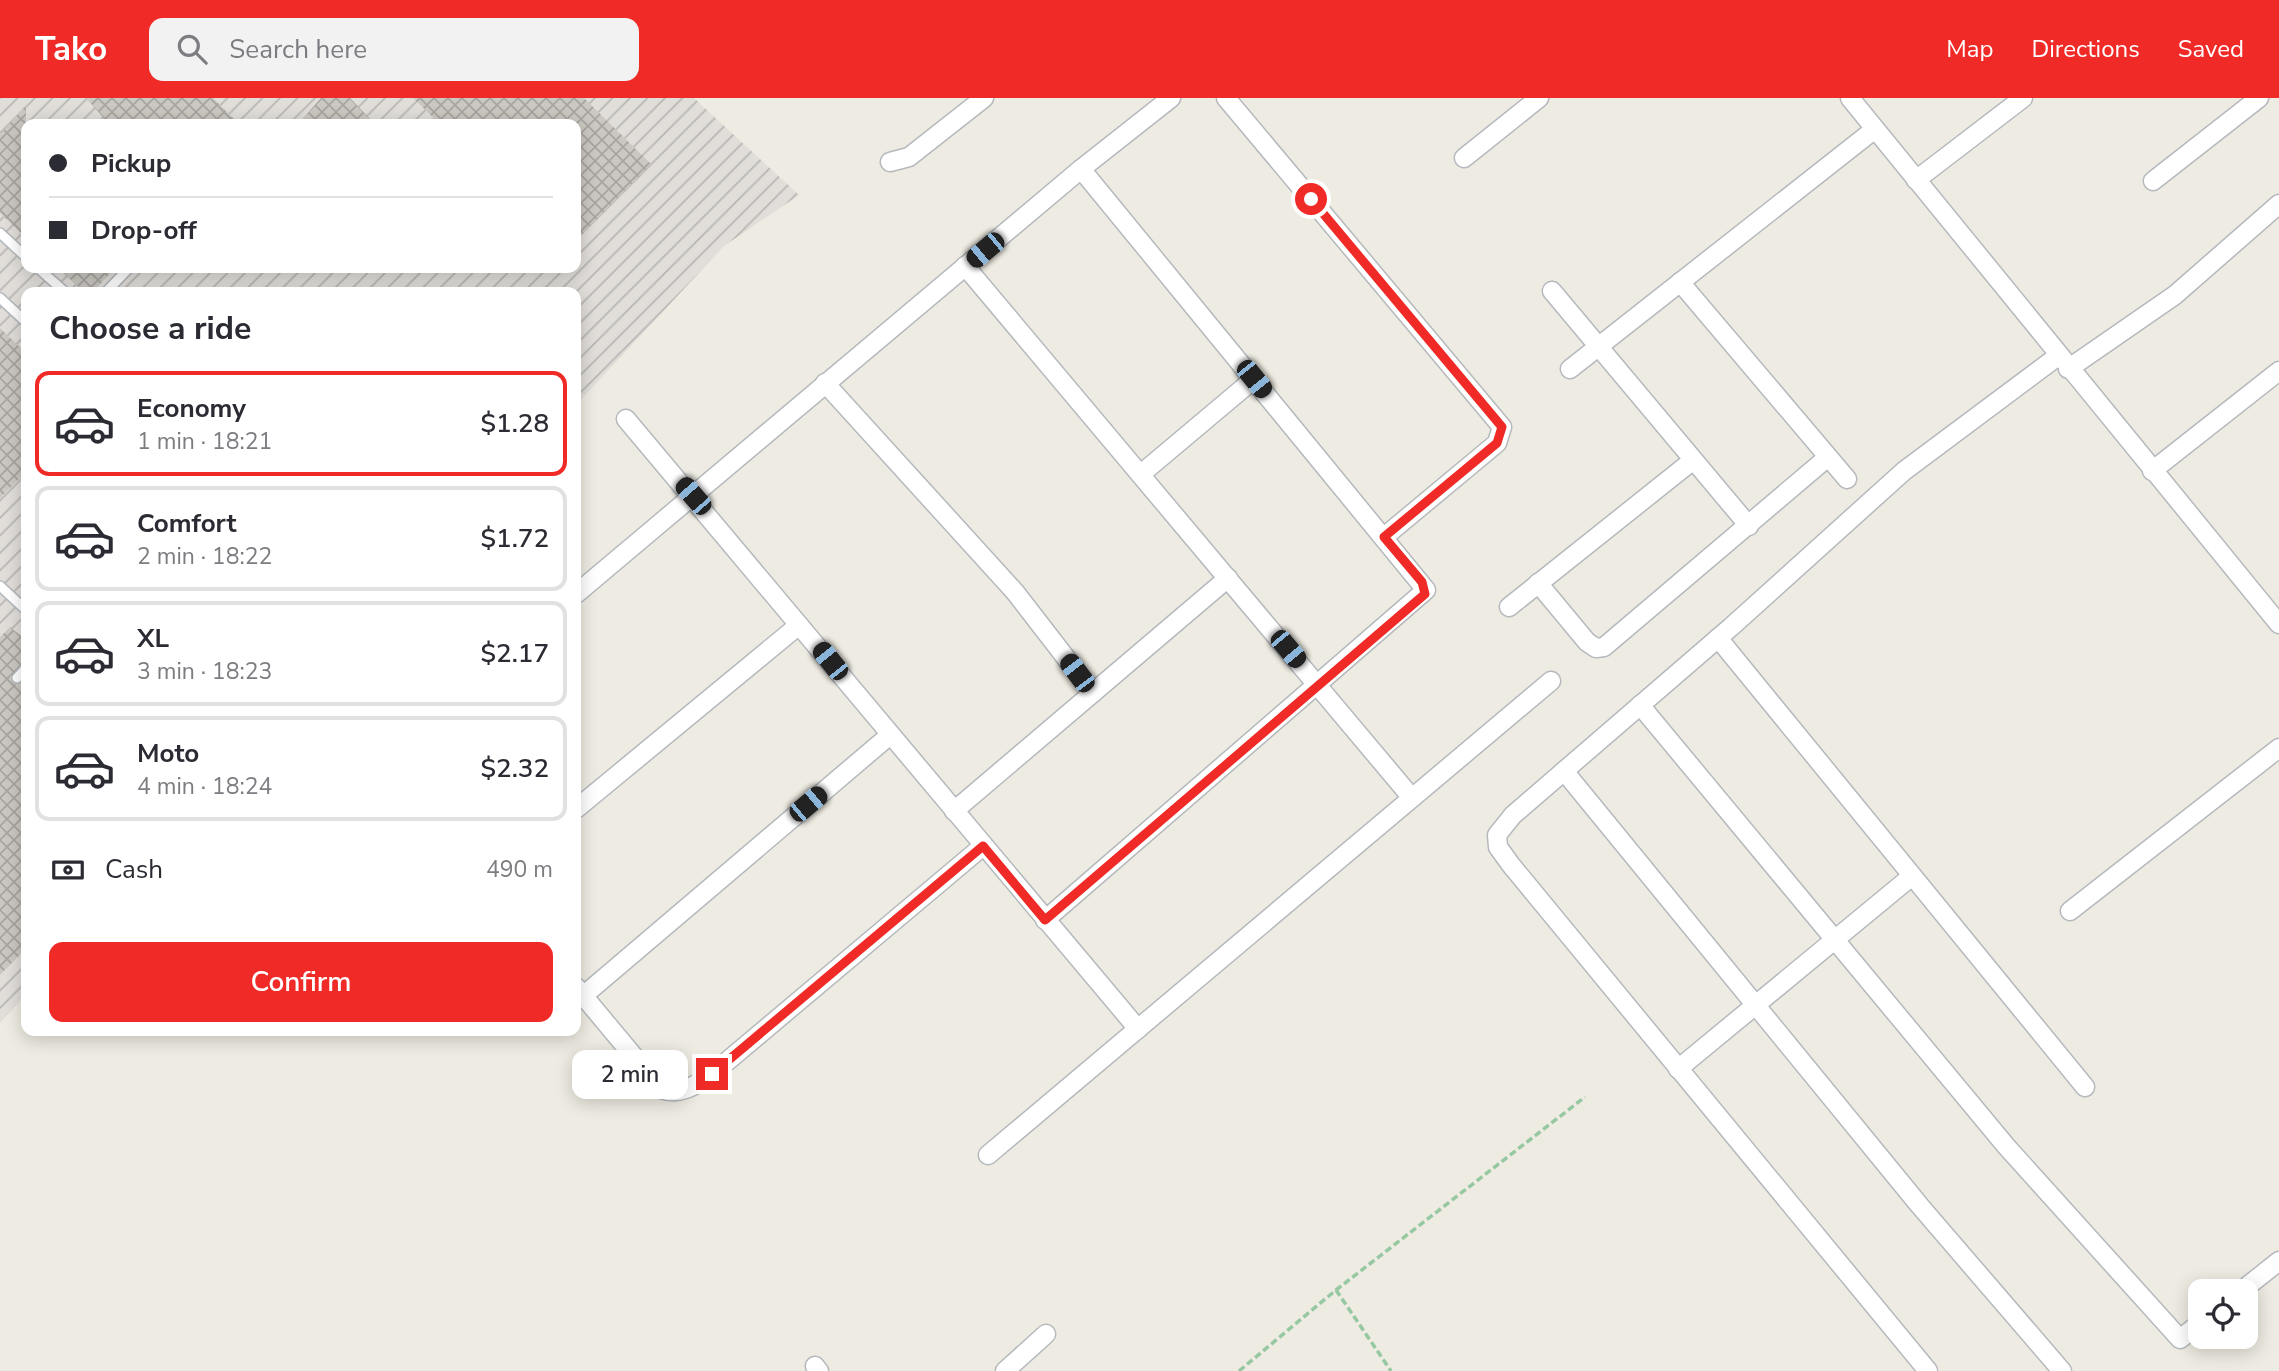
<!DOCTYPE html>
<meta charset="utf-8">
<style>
body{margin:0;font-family:"Nunito Sans",sans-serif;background:#f2f2f3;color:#2b2b33;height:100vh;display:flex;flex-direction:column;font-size:26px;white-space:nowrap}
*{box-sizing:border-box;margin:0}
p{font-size:23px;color:#7c7c81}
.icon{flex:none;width:38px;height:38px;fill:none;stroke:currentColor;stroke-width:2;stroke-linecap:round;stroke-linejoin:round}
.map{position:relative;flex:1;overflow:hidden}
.panel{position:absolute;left:21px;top:189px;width:560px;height:749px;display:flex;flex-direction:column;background:#fff;border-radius:14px;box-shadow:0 4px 18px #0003}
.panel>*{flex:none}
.banner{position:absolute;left:21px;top:21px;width:560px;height:154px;border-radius:14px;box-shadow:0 4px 18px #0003;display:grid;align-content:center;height:154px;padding:0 28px;background:#fff}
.buttons{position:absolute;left:2188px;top:1181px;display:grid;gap:14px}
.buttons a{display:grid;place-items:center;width:70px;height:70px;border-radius:14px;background:#fff;box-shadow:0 4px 18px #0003;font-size:35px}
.end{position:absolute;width:32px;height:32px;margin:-16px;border:9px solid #f02a26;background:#fff;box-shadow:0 0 0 4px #fff}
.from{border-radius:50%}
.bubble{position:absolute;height:49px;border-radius:14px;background:#fff;box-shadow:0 4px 18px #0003;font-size:23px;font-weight:600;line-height:49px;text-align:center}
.car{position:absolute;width:21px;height:42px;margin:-21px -10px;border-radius:9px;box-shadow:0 0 5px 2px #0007;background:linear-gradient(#222 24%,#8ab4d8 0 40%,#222 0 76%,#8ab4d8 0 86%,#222 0)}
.banner b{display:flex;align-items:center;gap:24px;height:66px;font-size:26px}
.banner b+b{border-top:2px solid #e1e1e2}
.banner i{width:18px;height:18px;background:#2b2b33}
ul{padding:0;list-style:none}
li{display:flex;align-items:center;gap:21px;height:105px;margin:0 14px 10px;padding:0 14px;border:4px solid #e1e1e2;border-radius:14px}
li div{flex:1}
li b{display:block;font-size:26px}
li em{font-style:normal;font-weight:600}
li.active{border-color:#f02a26}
li>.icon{width:63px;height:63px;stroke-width:1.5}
h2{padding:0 28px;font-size:32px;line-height:84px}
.pay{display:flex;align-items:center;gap:18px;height:77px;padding:0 28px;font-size:26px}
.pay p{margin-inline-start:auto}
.action{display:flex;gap:14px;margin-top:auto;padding:14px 28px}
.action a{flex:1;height:80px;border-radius:14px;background:#f02a26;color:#fff;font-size:28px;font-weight:600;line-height:80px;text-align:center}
header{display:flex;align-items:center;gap:42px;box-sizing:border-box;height:98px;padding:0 35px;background:#f02a26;color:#fff}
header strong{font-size:33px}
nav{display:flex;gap:38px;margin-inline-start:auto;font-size:24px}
.search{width:490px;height:63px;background:#f2f2f3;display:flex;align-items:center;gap:18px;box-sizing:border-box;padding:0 24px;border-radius:14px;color:#7c7c81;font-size:26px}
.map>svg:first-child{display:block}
.industrial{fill:url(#industrial-furrows);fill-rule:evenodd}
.building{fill:url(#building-cross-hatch)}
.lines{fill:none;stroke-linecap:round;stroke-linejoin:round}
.lane-casing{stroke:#b5b9bd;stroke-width:12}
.street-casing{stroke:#b5b9bd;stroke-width:21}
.path{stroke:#96c8a1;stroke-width:3.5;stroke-dasharray:7 3.5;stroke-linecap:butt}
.lane{stroke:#fff;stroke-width:9}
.street{stroke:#fff;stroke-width:18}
.route{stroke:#f02a26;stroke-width:9}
</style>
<header>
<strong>Tako</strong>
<div class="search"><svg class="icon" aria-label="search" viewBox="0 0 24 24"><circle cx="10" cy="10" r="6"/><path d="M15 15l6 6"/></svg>Search here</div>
<nav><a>Map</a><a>Directions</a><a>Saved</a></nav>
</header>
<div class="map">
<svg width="2279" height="1273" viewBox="0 0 2279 1273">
<defs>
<pattern id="industrial-furrows" width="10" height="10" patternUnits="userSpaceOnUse" patternTransform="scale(1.75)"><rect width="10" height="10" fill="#e1deda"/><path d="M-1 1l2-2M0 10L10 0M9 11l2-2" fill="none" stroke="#b9b7b4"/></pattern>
<pattern id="building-cross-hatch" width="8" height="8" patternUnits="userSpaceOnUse" patternTransform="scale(1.75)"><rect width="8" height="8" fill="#cbc7c1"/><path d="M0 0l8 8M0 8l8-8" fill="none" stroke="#a8a5a0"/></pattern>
</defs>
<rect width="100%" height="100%" fill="#eeebe2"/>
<path class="industrial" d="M0 0H694L799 97 724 148 576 307V194H26V897L0 925ZM26 26H576V170H26Z"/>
<g class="building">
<polygon points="86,0 213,0 239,26 109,26"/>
<polygon points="321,0 350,0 375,26 298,26"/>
<polygon points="413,0 584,0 651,66 576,142 576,26 440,26"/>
<polygon points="26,7 26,140 0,115 0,37"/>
<polygon points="58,170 115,170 93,194 84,194"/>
<polygon points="0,230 26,255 26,374 0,400"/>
<polygon points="10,529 26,542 26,563 10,579 16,587 26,580 26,850 0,877 0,539"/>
</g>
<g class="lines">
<defs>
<g id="lane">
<polyline points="0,135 26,159"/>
<polyline points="38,170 65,194"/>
<polyline points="106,194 129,170"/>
<polyline points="0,200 26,224"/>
<polyline points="0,488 26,512"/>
<polyline points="17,580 26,570"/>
</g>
<g id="street">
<polyline points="1226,0 1502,329 1497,345 1384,439"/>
<polyline points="1850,0 2279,526"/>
<polyline points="1464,60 1539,0"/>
<polyline points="890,64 909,59 984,0"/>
<polyline points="1916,82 2023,0"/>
<polyline points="2153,83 2259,0"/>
<polyline points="965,168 1412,700"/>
<polyline points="1680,184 1847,381"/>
<polyline points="1552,193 1749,428"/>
<polyline points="1570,271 1875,31"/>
<polyline points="2068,271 2175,197 2279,106"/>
<polyline points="825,285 1015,494 1093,595"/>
<polyline points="626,321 1138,931"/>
<polyline points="2152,373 2279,273"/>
<polyline points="1141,376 1254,281"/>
<polyline points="1538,485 1587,544 1596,550 1604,549 1828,359"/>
<polyline points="576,496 1081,71 1171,0"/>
<polyline points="1509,509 1692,363"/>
<polyline points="1718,540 2085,989"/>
<polyline points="1640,607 2006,1048 2180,1241 2200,1225"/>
<polyline points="1564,673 1920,1108 2062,1273"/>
<polyline points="576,711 799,527"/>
<polyline points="954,713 1228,480"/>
<polyline points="2070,813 2279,650"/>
<polyline points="1045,822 1426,492 1081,71"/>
<path d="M576 889 661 991C679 998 697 987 712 976L983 748"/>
<polyline points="583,898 890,637"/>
<polyline points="1678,971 1912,778"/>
<polyline points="988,1057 1551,583"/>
<polyline points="2240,1194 2279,1163"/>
<polyline points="815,1268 819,1273"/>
<polyline points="1005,1273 1046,1236"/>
<polyline points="1928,1273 1511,767 1498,749 1497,737 1513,717 1731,529 1904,373 2058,258"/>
</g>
</defs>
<use href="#lane" class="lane-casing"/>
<use href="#street" class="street-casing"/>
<g class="path">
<polyline points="1336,1192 1391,1273"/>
<polyline points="1239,1273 1336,1192 1585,999"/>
</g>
<use href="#lane" class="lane"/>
<use href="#street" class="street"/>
</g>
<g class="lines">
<polyline class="route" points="712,976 983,748 1045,822 1425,496 1422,484 1384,439 1497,345 1502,329 1311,101"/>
</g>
</svg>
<div class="buttons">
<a><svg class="icon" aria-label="locate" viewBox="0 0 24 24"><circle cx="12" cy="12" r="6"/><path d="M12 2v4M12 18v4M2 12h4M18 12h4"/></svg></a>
</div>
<i class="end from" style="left:1311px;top:101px"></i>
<i class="end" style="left:712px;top:976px"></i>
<div class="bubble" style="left:572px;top:952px;width:116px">2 min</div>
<i class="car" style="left:985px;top:152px;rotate:230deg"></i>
<i class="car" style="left:1254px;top:281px;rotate:141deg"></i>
<i class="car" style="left:693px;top:398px;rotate:319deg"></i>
<i class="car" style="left:1288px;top:551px;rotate:140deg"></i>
<i class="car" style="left:830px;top:563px;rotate:321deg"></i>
<i class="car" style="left:1077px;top:575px;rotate:323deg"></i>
<i class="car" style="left:808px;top:706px;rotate:50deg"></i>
<div class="banner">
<b><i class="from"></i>Pickup</b>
<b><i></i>Drop-off</b>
</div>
<section class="panel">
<h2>Choose a ride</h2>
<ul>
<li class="active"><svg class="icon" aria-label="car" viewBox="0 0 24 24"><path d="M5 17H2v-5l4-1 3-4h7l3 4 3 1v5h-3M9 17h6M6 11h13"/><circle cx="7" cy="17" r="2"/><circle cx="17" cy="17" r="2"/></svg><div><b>Economy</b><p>1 min · 18:21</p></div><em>$1.28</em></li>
<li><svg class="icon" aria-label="car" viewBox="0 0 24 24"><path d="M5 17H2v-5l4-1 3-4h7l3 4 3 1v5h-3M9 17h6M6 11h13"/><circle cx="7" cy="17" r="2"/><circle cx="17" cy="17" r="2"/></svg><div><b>Comfort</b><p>2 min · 18:22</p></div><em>$1.72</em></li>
<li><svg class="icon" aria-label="car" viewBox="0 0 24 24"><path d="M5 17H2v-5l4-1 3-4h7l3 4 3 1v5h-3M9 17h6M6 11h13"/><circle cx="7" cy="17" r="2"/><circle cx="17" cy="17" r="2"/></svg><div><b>XL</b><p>3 min · 18:23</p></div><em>$2.17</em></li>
<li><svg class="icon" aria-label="car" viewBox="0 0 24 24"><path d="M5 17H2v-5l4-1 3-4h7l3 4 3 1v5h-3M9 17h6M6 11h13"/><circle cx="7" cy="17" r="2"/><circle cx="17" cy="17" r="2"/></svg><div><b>Moto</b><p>4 min · 18:24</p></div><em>$2.32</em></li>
</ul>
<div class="pay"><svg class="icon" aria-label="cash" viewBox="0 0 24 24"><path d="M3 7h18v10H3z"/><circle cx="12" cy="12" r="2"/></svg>Cash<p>490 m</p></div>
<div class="action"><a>Confirm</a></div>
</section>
</div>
